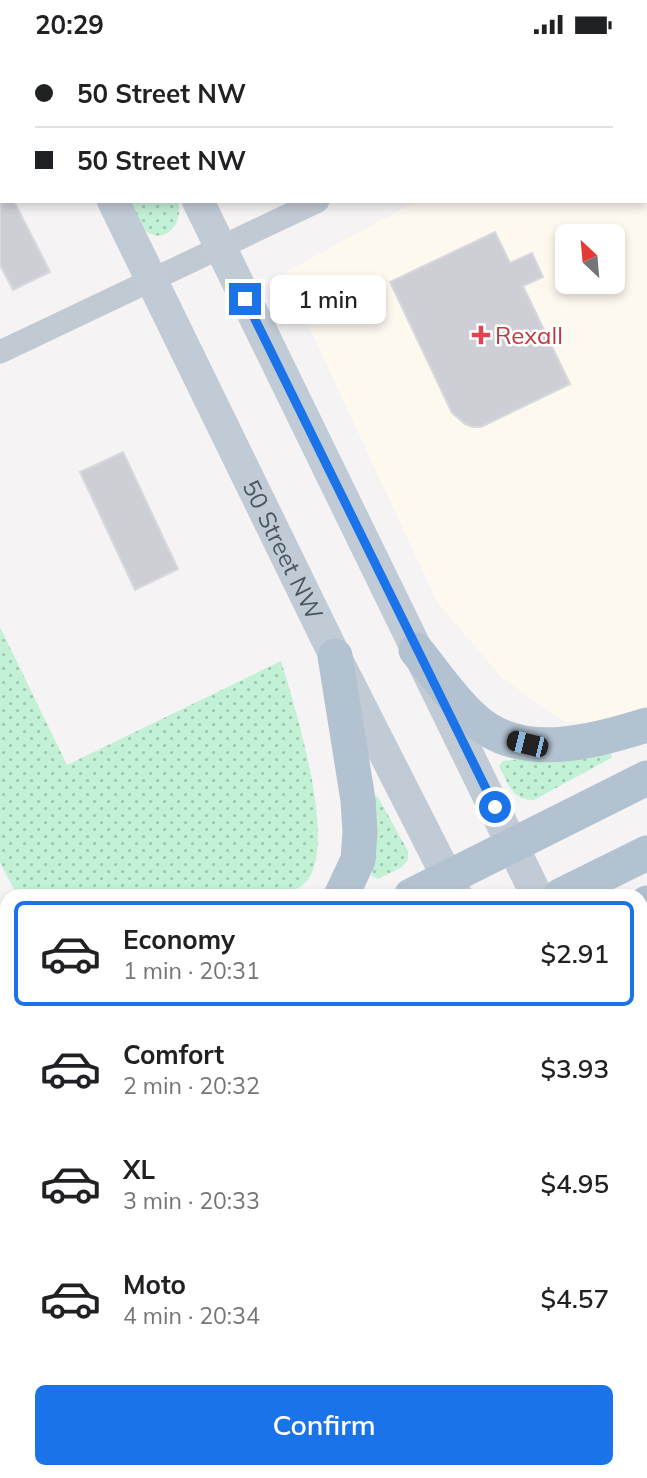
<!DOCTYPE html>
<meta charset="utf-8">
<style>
body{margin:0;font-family:Mulish,sans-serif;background:#f6f6f6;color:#202124;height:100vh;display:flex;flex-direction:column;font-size:26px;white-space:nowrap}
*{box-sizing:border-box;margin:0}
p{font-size:23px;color:#757577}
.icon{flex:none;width:38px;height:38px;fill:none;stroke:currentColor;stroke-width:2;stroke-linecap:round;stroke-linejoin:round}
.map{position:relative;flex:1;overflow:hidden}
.details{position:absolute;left:0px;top:840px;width:648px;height:590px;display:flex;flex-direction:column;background:#fff;border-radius:21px 21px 0 0;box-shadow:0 4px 10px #0003}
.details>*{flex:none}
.hud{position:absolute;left:0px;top:0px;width:648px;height:154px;box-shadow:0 4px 10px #0003;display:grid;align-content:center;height:154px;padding:0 35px;background:#fff}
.needle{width:46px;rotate:334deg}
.fabs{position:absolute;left:555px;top:175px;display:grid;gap:14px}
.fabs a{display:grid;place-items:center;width:70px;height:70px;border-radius:10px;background:#fff;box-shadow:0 4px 10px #0003;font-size:35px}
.end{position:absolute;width:32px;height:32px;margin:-16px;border:9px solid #1a73e8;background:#fff;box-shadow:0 0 0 4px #fff}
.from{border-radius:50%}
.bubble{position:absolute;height:49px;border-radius:10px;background:#fff;box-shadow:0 4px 10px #0003;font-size:23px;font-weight:600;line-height:49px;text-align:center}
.car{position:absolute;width:21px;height:42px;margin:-21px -10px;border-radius:9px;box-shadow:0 0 5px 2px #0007;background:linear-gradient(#222 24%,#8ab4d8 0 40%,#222 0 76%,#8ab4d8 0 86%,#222 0)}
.hud b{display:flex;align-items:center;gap:24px;height:66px;font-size:26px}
.hud b+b{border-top:2px solid #e0e0e0}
.hud i{width:18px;height:18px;background:#202124}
ul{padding:12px 0 0;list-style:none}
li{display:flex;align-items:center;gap:21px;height:105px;margin:0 14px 10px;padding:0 21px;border:4px solid transparent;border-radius:10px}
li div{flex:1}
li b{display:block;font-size:26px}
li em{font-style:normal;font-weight:600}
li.current{border-color:#1a73e8}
li>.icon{width:63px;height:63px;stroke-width:1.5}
.primary-button{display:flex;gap:14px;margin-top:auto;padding:14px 35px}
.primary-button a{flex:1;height:80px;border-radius:10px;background:#1a73e8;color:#fff;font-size:28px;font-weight:600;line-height:80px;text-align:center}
.status{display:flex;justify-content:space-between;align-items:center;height:49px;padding:0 35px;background:#fff;direction:ltr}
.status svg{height:19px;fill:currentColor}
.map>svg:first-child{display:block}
.commercial{fill:#fdf9ef;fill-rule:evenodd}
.grass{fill:url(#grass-dots)}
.building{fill:#cdcfd5;stroke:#d7d9de;stroke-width:2}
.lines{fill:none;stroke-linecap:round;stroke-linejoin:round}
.lane{stroke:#c1cad2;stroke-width:10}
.street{stroke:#c1cad2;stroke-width:23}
.secondary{stroke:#c1cbd6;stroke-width:32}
.primary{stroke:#b3c2d1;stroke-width:35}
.route{stroke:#1a73e8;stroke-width:9}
.health-dot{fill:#e0444e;stroke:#fff;stroke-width:2.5}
.labels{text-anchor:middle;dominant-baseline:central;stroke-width:5;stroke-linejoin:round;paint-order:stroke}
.health-label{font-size:24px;fill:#be3a42;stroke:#fff;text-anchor:start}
.street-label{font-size:24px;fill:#4a5661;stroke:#fff}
</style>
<div class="status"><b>20:29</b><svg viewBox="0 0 49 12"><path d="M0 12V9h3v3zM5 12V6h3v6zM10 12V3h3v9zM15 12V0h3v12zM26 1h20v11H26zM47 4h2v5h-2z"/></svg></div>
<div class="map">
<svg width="647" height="1429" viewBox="0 0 647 1429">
<defs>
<pattern id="grass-dots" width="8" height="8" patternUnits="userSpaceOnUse" patternTransform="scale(1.75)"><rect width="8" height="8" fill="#c3f1d5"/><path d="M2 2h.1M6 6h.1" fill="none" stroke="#a0c6b0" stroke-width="1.8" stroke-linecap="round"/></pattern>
</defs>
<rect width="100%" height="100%" fill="#f5f3f3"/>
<g class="commercial">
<path d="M609 0H647V668L639 671 564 673 501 628 437 553 284 224 416 152H646V2H607ZM567 187H612V233H567Z"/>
<polygon points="7,1195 7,1423 640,1423 641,1311 647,1324 647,1429 0,1429 0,1198"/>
</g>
<g class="grass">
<path d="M129 152H178C185 180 158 199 141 177 136 170 133 160 129 152Z"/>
<path d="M0 578 67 716 281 612C294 655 339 796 306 833 300 839 290 843 283 847H18L0 814Z"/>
<path d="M607 700 612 704 611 709 534 751C512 752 508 734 499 717L503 712Z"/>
<polygon points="373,746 378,748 408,802 408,811 402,818 378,830 372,827"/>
</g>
<g class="building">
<polygon points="0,123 2,152 14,152 50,223 13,241 0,216"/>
<polygon points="495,183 510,214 532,204 543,228 523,237 570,335 481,378 473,378 465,375 452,364 390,233"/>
<polygon points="123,403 178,520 135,541 80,423"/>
</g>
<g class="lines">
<g class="lane">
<polyline points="355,0 356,2"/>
<polyline points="0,996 7,993"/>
<polyline points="0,1241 7,1238"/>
<polyline points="640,1270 647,1267"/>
<polyline points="194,1423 197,1429"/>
<polyline points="290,1429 307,1423"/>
</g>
<g class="street">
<polyline points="555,2 557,0"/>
<polyline points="0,303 318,152"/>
</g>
<g class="secondary">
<polyline points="38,0 39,2"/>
<polyline points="124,0 125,2"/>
<path id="s1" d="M113 152 335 607 457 847"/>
<polyline points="198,152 537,847"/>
<polyline points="640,1056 647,1069"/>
<polyline points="640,1115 647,1127"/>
<polyline points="640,1215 647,1229"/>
</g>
<g class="primary">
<path d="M416 601C434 623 451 649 472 668 519 714 591 693 647 676"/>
<polyline points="335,607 358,751 360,783 358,811 341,847"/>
<polyline points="411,847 647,729"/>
<polyline points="560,847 647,804"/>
<polyline points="640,870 647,854"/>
<polyline points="0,1050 7,1047"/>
<polyline points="0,1136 7,1132"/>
</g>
</g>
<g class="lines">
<polyline class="route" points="245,250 495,758"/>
</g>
<path class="health-dot" d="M477.5 275.5h7v7h7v7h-7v7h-7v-7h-7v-7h7z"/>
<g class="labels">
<g class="health-label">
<text x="495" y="286">Rexall</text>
</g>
<g class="street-label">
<text stroke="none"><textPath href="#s1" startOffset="388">50 Street NW</textPath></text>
</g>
</g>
</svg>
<div class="fabs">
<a><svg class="needle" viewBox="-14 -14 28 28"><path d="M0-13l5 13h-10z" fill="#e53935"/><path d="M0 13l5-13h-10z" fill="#757577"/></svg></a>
</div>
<i class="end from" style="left:495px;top:758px"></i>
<i class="end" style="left:245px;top:250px"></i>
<div class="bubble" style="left:270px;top:226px;width:116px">1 min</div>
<i class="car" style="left:527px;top:695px;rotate:284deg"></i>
<div class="hud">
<b><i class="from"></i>50 Street NW</b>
<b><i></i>50 Street NW</b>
</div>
<section class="details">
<ul>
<li class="current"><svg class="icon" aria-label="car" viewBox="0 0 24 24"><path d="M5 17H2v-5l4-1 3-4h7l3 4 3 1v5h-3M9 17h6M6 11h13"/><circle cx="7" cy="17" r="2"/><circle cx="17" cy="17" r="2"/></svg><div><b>Economy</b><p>1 min · 20:31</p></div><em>$2.91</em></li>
<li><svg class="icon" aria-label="car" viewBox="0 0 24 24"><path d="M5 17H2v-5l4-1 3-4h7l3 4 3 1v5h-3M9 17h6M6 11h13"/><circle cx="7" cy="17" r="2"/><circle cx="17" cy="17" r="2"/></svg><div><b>Comfort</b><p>2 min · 20:32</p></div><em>$3.93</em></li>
<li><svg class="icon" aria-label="car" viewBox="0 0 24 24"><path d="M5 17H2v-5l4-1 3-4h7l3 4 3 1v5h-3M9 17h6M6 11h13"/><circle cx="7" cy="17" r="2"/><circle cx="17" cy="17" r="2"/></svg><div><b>XL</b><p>3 min · 20:33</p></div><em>$4.95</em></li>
<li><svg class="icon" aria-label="car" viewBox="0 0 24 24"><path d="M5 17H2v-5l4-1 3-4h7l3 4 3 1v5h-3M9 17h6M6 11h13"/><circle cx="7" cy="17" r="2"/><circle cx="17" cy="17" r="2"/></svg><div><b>Moto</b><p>4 min · 20:34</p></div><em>$4.57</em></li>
</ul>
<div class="primary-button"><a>Confirm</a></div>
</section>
</div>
